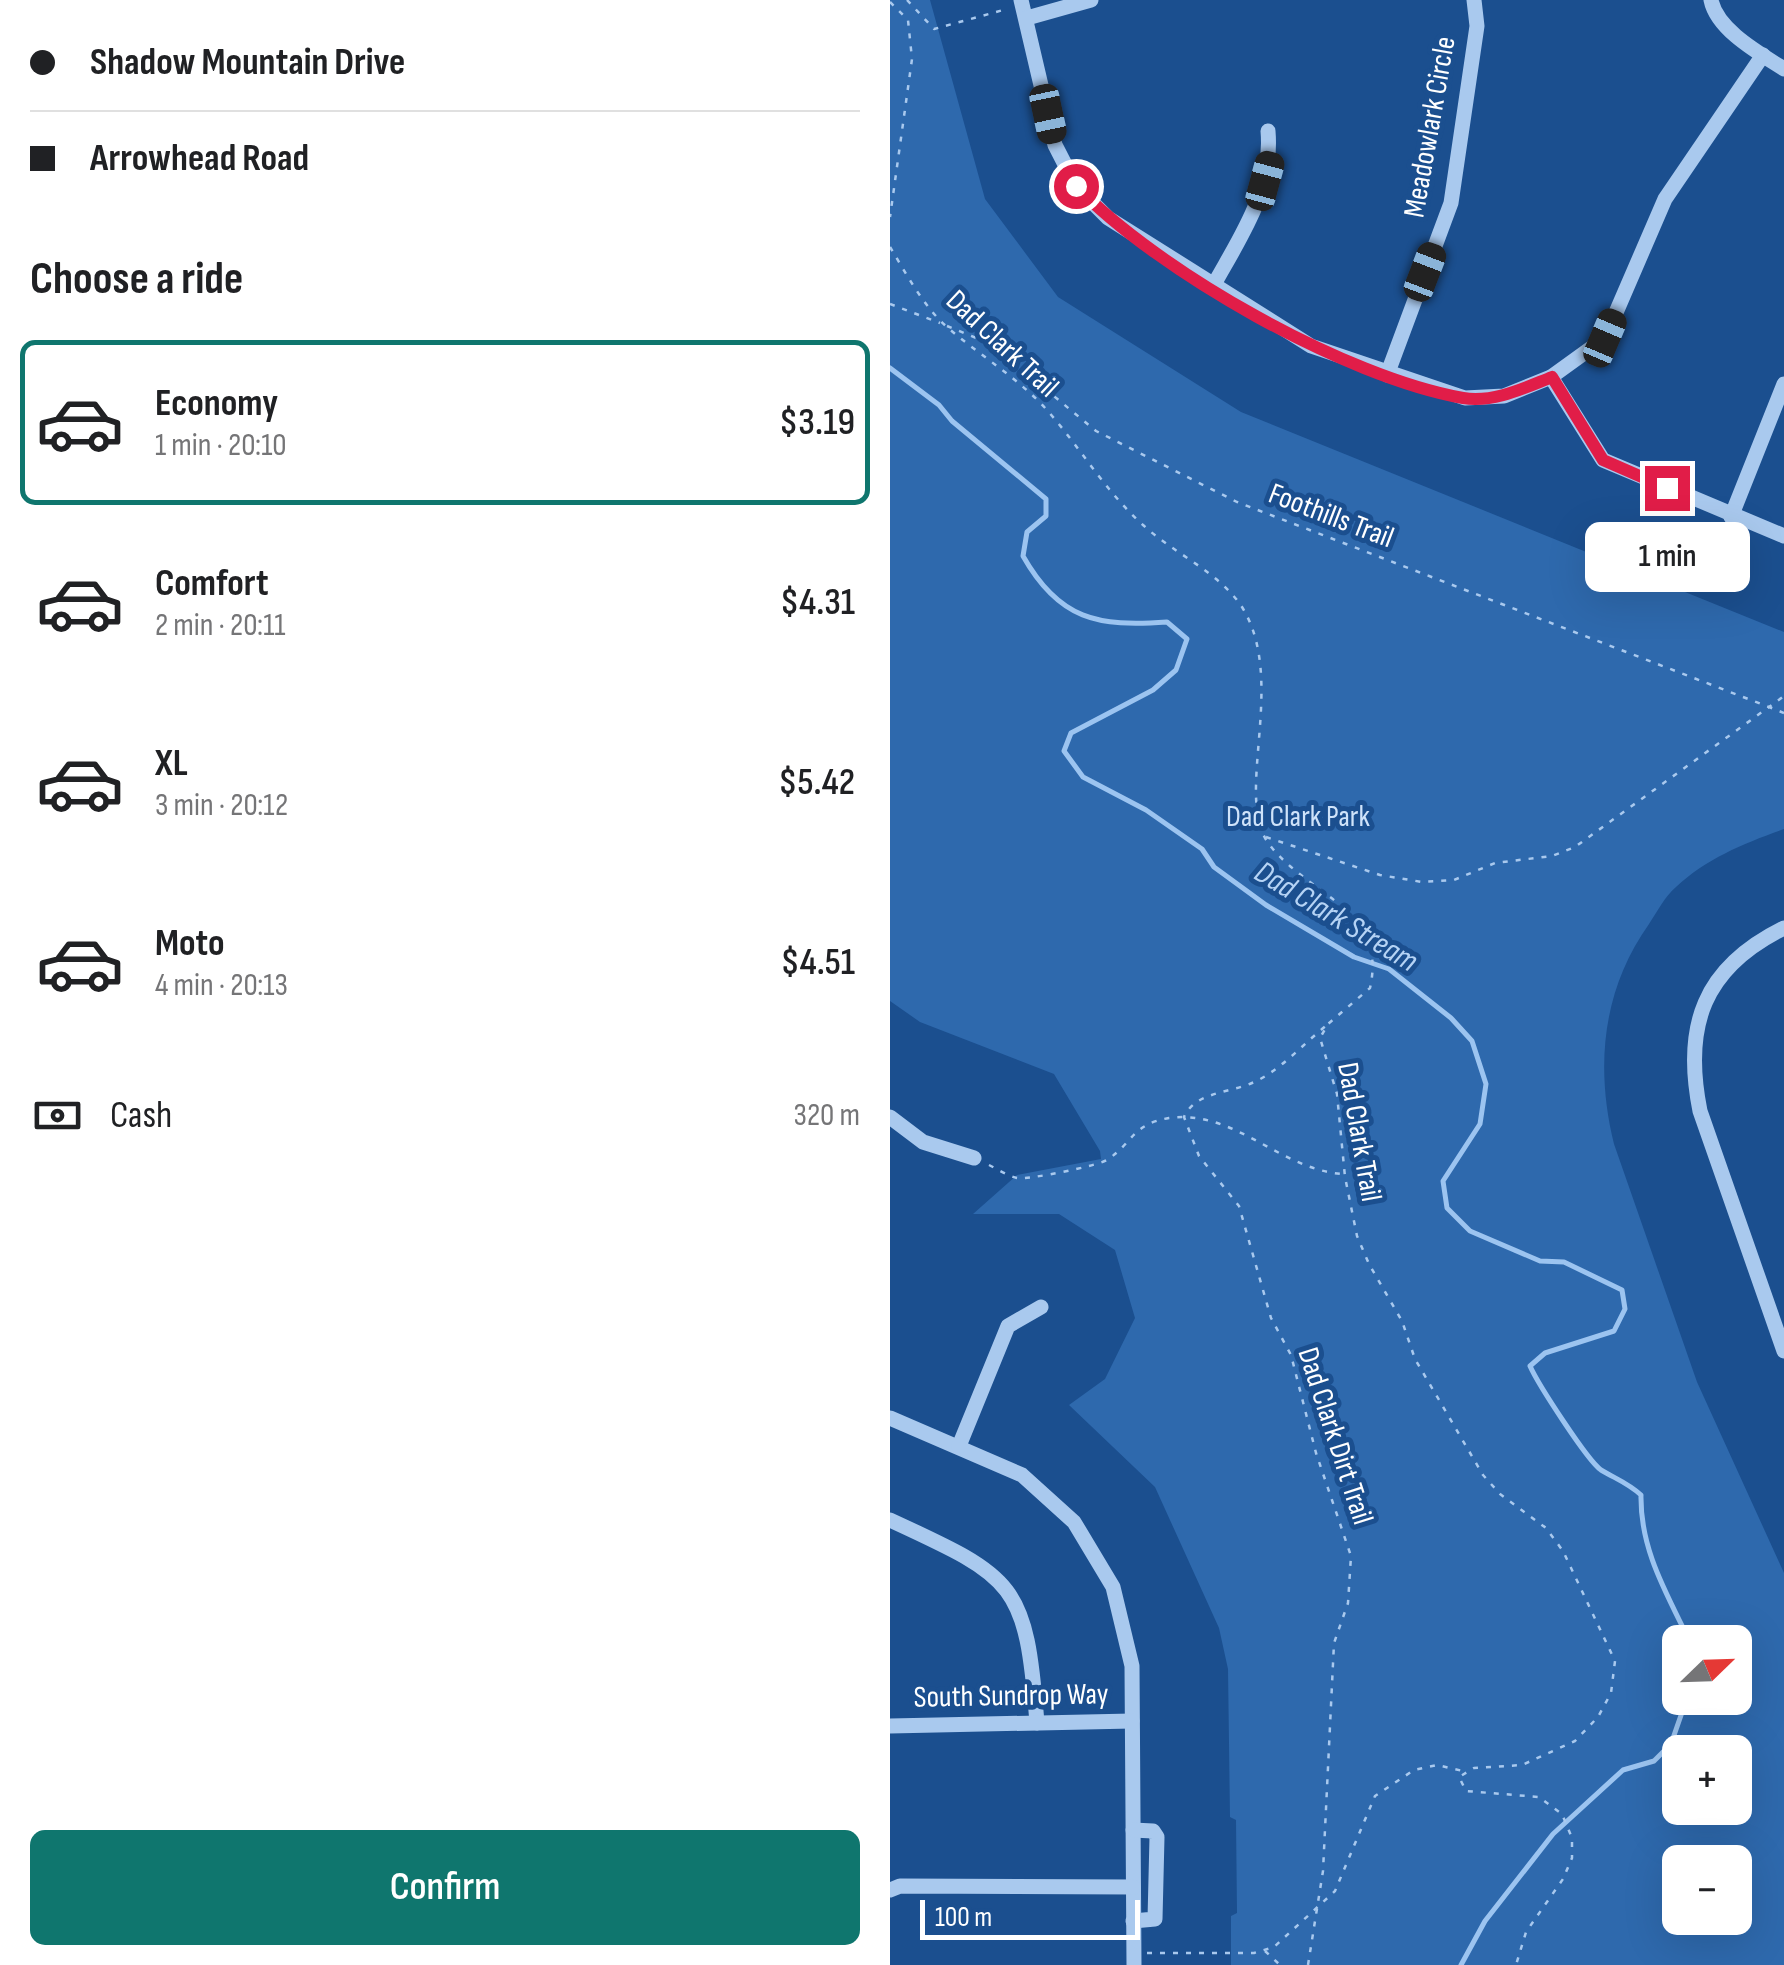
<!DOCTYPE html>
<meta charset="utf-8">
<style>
body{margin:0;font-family:"Sofia Sans Condensed",sans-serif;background:#f6f6f6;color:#202124;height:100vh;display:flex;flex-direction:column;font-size:38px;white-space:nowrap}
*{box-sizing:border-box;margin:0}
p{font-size:32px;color:#757577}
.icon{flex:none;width:55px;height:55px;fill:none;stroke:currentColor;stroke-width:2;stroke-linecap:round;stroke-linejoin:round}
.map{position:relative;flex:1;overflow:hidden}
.panel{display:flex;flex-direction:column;background:#fff;width:890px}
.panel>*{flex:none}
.top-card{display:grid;align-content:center;height:220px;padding:0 30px;background:#fff}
.needle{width:65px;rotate:67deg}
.buttons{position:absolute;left:772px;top:1625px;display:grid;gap:20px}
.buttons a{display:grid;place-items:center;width:90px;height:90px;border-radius:15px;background:#fff;box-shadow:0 10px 40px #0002;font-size:50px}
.scale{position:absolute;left:30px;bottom:25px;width:220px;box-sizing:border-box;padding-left:10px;border:5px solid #fff;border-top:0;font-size:28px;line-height:35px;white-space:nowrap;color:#fff;-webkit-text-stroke:8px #1b4f8f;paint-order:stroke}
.end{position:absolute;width:45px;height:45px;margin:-22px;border:12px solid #e11d48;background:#fff;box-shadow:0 0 0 5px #fff}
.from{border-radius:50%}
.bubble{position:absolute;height:70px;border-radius:15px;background:#fff;box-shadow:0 10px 40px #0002;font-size:32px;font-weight:600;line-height:70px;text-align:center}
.car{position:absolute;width:30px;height:60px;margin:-30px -15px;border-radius:12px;box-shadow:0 0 8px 2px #0007;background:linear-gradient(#222 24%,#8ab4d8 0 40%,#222 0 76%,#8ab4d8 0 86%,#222 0)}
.top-card b{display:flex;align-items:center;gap:35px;height:95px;font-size:38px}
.top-card b+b{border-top:2px solid #e0e0e0}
.top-card i{width:25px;height:25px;background:#202124}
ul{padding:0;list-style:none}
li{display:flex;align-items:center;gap:30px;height:165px;margin:0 20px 15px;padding:0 10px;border:5px solid transparent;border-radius:15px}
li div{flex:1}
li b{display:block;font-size:38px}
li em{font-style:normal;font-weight:600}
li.on{border-color:#0f766e}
li>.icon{width:90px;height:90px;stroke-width:1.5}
h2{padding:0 30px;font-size:45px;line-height:120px}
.pay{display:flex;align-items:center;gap:25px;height:110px;padding:0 30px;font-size:38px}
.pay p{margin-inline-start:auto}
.primary-button{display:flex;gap:20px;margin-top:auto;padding:20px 30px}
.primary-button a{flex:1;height:115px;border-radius:15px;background:#0f766e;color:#fff;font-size:40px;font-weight:600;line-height:115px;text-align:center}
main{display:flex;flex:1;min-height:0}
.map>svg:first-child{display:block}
.green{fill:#2e69ad;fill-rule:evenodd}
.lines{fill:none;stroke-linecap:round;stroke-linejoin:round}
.stream{stroke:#9cc4f0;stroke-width:5}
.path{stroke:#a9c9ee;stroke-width:2.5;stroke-dasharray:5 8;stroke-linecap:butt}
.minor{stroke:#a9c9ee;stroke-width:15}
.route{stroke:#e11d48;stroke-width:12}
.labels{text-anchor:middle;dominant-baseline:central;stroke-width:10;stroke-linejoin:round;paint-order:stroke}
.street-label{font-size:30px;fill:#fff;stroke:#1b4f8f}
.park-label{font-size:30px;fill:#cfe3fa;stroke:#1b4f8f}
.water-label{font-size:32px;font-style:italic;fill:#b5d3f5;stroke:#1b4f8f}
</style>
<main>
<section class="panel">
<div class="top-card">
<b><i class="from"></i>Shadow Mountain Drive</b>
<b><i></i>Arrowhead Road</b>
</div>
<h2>Choose a ride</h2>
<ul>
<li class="on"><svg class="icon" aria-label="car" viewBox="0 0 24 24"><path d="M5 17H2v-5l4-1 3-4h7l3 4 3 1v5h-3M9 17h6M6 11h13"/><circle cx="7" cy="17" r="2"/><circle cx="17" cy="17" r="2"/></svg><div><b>Economy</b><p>1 min · 20:10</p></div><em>$3.19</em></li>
<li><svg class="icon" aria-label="car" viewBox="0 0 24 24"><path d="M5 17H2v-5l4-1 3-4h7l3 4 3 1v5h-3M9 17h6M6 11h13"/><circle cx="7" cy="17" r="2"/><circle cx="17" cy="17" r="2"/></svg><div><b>Comfort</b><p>2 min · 20:11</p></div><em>$4.31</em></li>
<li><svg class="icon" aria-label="car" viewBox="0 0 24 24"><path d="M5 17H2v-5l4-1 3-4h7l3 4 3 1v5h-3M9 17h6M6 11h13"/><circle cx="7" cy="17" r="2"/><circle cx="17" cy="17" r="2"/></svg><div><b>XL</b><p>3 min · 20:12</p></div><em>$5.42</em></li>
<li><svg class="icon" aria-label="car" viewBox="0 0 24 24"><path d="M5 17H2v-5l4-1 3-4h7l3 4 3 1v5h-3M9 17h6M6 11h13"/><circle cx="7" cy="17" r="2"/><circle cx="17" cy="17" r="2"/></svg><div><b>Moto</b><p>4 min · 20:13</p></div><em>$4.51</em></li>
</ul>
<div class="pay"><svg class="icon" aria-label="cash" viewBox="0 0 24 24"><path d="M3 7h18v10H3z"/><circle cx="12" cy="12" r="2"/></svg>Cash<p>320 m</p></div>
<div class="primary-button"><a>Confirm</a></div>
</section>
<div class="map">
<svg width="894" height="1965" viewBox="0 0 894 1965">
<rect width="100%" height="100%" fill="#1b4f8f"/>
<path class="green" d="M0 0H40L95 199 168 297 351 412 894 632V829C855 843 817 858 786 887 775 896 767 912 759 924 712 990 705 1067 724 1144L807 1382 894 1573V1965H341V1916L347 1913 346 1820 340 1817 338 1669 329 1628 265 1487 179 1405 215 1379 245 1318 225 1250 169 1214H83L127 1175 211 1159 210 1151 164 1074 30 1022 0 1001ZM790 1642H845V1698H790ZM790 1752H845V1808H790ZM790 1862H845V1918H790Z"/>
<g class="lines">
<g class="stream">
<path d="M0 368 49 405 62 421 156 499V516L137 532 133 556C169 620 208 627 277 622L297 639 286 670 263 690 181 733 174 751 193 777 256 810 312 849 324 867 376 905 464 957 499 969 561 1018 582 1041 596 1084 590 1124 553 1181 557 1208 580 1231 650 1261 674 1262 732 1290 735 1309 724 1331 655 1353 640 1366C648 1384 697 1460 711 1470 726 1479 738 1483 751 1495 750 1550 777 1594 800 1642"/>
<polyline points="571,1965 595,1921 663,1834 733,1770 764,1761 781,1744 797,1698"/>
</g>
<g class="path">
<polyline points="17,0 44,29 117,9"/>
<polyline points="0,2 18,20 22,59 0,217"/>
<path d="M0 247C16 273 33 306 57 327 89 355 127 377 156 409 190 447 215 491 253 525 283 553 329 572 352 607 398 681 343 797 379 844 417 895 498 909 480 988L438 1024 430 1038 447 1094 455 1177 467 1236 479 1264 512 1321 525 1359 593 1475 610 1494 656 1528 673 1551 725 1661 721 1693 708 1717 685 1741 632 1765 584 1768 569 1777 576 1791 649 1797 672 1814 682 1838V1858L673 1879 636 1932 626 1965"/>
<polyline points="0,304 50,323"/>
<polyline points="57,326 101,344 206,431 347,502 879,707 894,696"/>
<polyline points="376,837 490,875 532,882 564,880 605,863 662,856 685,847 879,707 894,713"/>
<path d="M99 1165C107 1169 118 1176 127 1178 138 1180 207 1166 217 1160 243 1143 242 1124 279 1118 345 1109 390 1170 453 1174"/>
<polyline points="375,1951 390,1965"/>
<polyline points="257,1953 364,1953 384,1947 445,1891 485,1796 524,1770 547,1765 573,1771"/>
<path d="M418 1965 433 1871 444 1643 458 1603 461 1556 426 1453 401 1355 381 1318 349 1206 309 1156 294 1117C305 1092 339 1093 362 1083 389 1072 414 1043 437 1025"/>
</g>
<g class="minor">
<polyline points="131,0 165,145 186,186 218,218 421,346 575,398 614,396 661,377 715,338 775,199 873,55"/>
<path d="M821 0C827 30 869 53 894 69"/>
<polyline points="137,18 201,0"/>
<path d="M322 288C350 237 383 192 378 131"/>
<polyline points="497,375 561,203 587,26 584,0"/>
<polyline points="661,377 713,460 894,536"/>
<polyline points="841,517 894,384"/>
<path d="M894 928C813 968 793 1026 810 1111L894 1351"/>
<polyline points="0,1117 33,1142 84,1158"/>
<polyline points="0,1418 132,1475 184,1522 223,1587 242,1666 244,1965"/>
<polyline points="69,1446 118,1326 151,1307"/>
<path d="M0 1520C126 1578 136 1583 147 1723"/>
<polyline points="0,1726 242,1721"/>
<polyline points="243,1830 263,1831 267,1837 265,1919 243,1921"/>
<polyline points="0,1890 10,1886 243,1887"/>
</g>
</g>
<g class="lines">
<path class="route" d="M186 186C269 272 455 377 573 398 604 403 634 388 662 377L713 460 777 488"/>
</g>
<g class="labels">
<g class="street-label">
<text transform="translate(540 127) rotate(-80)">Meadowlark Circle</text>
<text transform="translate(112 344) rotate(43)">Dad Clark Trail</text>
<text transform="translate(441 516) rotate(21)">Foothills Trail</text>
<text transform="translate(469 1132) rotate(80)">Dad Clark Trail</text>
<text transform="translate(445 1436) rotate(72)">Dad Clark Dirt Trail</text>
<text transform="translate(121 1696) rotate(-1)">South Sundrop Way</text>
</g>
<g class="park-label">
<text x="408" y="817">Dad Clark Park</text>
</g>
<g class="water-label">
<text transform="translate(446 917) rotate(31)">Dad Clark Stream</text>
</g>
</g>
</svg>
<div class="buttons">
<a><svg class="needle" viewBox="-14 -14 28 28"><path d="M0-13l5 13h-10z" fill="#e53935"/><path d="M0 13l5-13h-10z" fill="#757577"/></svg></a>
<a>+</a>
<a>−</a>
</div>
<div class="scale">100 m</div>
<i class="end from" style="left:186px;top:186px"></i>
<i class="end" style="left:777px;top:488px"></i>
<div class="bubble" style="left:695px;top:522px;width:165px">1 min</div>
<i class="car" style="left:158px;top:114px;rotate:168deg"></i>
<i class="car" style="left:375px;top:181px;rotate:15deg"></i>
<i class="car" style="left:535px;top:272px;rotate:21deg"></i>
<i class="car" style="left:715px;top:338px;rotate:23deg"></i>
</div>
</main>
